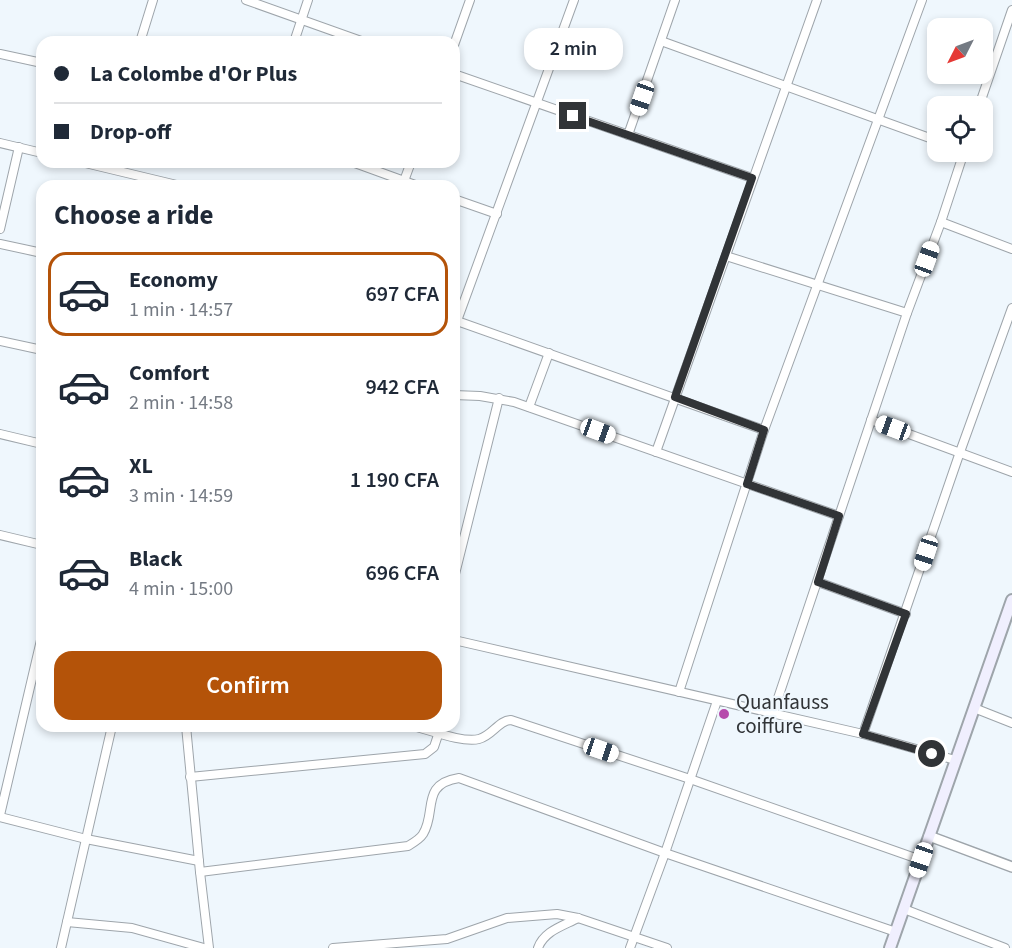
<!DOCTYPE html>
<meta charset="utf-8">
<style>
body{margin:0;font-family:"Source Sans 3",sans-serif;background:#f6f6f7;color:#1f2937;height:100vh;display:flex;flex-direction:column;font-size:22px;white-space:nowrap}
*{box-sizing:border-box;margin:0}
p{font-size:20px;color:#747a83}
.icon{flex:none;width:33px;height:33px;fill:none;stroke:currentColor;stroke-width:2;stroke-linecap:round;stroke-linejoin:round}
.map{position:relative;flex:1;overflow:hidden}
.panel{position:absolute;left:36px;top:180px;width:424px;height:552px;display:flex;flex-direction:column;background:#fff;border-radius:18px;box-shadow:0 3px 9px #0003}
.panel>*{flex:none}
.banner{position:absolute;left:36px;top:36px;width:424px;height:132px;border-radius:18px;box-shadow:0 3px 9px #0003;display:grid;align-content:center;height:132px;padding:0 18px;background:#fff}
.needle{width:39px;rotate:228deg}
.controls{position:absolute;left:927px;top:18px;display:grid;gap:12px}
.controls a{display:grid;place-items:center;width:66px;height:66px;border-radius:12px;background:#fff;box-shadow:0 3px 9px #0003;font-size:30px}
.end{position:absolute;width:27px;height:27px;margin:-14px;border:8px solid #313437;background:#fff;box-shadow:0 0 0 3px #fff}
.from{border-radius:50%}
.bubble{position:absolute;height:42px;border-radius:18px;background:#fff;box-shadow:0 3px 9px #0003;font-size:20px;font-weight:600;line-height:42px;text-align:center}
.car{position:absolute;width:18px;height:36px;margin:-18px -9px;border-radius:8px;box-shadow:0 0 4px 2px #0007;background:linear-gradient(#fff 24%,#345 0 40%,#fff 0 76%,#345 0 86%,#fff 0)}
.banner b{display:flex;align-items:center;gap:21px;height:57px;font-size:22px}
.banner b+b{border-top:2px solid #e0e1e3}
.banner i{width:15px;height:15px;background:#1f2937}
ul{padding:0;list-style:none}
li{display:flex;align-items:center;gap:18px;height:84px;margin:0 12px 9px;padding:0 6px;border:3px solid transparent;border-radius:18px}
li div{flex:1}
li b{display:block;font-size:22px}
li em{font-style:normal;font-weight:600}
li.active{border-color:#b45309}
li>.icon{width:54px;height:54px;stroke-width:1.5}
h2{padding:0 18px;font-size:27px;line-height:72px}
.button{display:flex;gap:12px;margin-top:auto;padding:12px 18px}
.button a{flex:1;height:69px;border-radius:18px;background:#b45309;color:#fff;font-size:24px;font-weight:600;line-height:69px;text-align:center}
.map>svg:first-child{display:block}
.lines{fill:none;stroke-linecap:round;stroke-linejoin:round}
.minor-casing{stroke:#9ea5ab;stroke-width:10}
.tertiary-casing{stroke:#9ea5ab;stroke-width:12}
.secondary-casing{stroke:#9ea5ab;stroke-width:14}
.minor{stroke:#fff;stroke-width:8}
.tertiary{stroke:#fff;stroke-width:9}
.secondary{stroke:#f0effe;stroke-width:10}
.route{stroke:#313437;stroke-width:8}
.poi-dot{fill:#b64bac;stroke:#eff7fd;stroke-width:2}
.labels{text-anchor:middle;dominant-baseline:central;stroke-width:4.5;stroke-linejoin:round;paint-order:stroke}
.poi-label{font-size:21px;fill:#313437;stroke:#eff7fd;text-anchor:start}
</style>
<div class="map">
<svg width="1012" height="948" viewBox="0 0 1012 948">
<rect width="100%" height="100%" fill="#eff7fd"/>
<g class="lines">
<defs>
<g id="minor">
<polyline points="246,0 364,42"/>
<polyline points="661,41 938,141"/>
<polyline points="140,42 153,0"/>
<polyline points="294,42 308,0"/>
<polyline points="454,45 470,0"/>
<polyline points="0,54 42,63"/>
<polyline points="454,74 752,178"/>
<polyline points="979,106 1012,10"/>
<polyline points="628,135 675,0"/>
<polyline points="0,143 42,153"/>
<polyline points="81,162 181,186"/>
<polyline points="352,162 418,186"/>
<polyline points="404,181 411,162"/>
<polyline points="454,199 497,214"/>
<polyline points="941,222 1012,249"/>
<polyline points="0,229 19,147"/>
<polyline points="0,244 42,253"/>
<polyline points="726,256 907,313"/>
<polyline points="457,321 764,430"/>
<polyline points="454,329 574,0"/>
<polyline points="0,341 42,350"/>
<polyline points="454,395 480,396 514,402 839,516"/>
<polyline points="529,407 549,353"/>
<polyline points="871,420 1012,472"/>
<polyline points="0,434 42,444"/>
<polyline points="656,452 817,0"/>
<polyline points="0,535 42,545"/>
<polyline points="454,578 499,398"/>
<polyline points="818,582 906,614"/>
<polyline points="454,640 863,734 955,760"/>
<polyline points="679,692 764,430 922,0"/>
<polyline points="974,708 1012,723"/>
<polyline points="773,713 907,313 941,222 964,152"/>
<polyline points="186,726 200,872 209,948"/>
<path d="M413 726C430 730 462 743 479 739 492 736 499 720 511 720L690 779 921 860"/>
<polyline points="863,734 960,452 1012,308"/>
<polyline points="190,777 425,754 434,747 439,732"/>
<polyline points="0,815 42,636"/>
<polyline points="0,817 86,839 199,861"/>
<path d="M200 872 408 846C413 843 420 839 423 834 437 812 420 784 459 778L665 853 896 932"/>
<polyline points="904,909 1005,948"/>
<polyline points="67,922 132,928 204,948"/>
<polyline points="61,948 112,726"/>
<polyline points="333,948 447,939 507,918 557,914 578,918 667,948"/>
<path d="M538 948C544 931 563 926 578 918"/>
<polyline points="630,948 665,853 717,701"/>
</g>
<polyline id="tertiary" points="929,836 1012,867"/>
<polyline id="secondary" points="890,948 1012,600"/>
</defs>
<use href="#minor" class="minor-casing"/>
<use href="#tertiary" class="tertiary-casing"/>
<use href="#secondary" class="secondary-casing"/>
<use href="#minor" class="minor"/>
<use href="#tertiary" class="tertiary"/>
<use href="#secondary" class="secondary"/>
</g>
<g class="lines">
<polyline class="route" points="573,116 752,178 675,397 764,430 747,484 839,516 818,582 906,614 863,734 932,754"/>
</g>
<circle class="poi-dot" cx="724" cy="714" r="6"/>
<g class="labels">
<g class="poi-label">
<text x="736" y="702">Quanfauss<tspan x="736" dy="24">coiffure</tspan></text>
</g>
</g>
</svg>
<div class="controls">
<a><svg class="needle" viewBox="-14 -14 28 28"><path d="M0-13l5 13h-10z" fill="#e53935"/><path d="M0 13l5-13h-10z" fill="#747a83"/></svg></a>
<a><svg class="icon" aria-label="locate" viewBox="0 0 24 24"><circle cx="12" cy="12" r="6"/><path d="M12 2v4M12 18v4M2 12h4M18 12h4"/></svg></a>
</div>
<i class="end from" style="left:932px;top:754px"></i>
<i class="end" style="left:573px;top:116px"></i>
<div class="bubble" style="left:524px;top:28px;width:99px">2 min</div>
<i class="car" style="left:642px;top:98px;rotate:199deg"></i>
<i class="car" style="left:927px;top:259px;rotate:20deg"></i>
<i class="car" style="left:893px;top:428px;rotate:290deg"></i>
<i class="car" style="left:598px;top:431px;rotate:110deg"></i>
<i class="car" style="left:926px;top:553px;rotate:198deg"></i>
<i class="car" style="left:601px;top:750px;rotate:109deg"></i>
<i class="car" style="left:921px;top:860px;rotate:199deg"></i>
<div class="banner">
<b><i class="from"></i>La Colombe d'Or Plus</b>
<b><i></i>Drop-off</b>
</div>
<section class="panel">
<h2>Choose a ride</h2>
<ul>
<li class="active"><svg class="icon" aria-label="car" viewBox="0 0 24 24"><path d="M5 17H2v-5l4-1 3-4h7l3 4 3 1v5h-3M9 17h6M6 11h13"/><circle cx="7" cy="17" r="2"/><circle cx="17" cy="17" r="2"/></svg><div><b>Economy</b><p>1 min · 14:57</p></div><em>697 CFA</em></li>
<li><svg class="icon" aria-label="car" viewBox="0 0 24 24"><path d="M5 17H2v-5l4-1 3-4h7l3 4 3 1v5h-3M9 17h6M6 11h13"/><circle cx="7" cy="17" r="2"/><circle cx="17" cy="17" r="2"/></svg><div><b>Comfort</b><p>2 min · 14:58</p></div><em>942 CFA</em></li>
<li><svg class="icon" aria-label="car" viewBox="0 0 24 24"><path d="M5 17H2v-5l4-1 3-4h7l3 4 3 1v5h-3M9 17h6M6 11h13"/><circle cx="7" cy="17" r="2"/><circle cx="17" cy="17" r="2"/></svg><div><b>XL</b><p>3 min · 14:59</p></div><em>1 190 CFA</em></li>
<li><svg class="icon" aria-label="car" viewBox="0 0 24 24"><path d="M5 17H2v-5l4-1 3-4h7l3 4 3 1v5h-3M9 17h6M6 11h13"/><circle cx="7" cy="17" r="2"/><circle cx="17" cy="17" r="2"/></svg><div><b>Black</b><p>4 min · 15:00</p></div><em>696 CFA</em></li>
</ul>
<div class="button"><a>Confirm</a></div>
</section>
</div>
